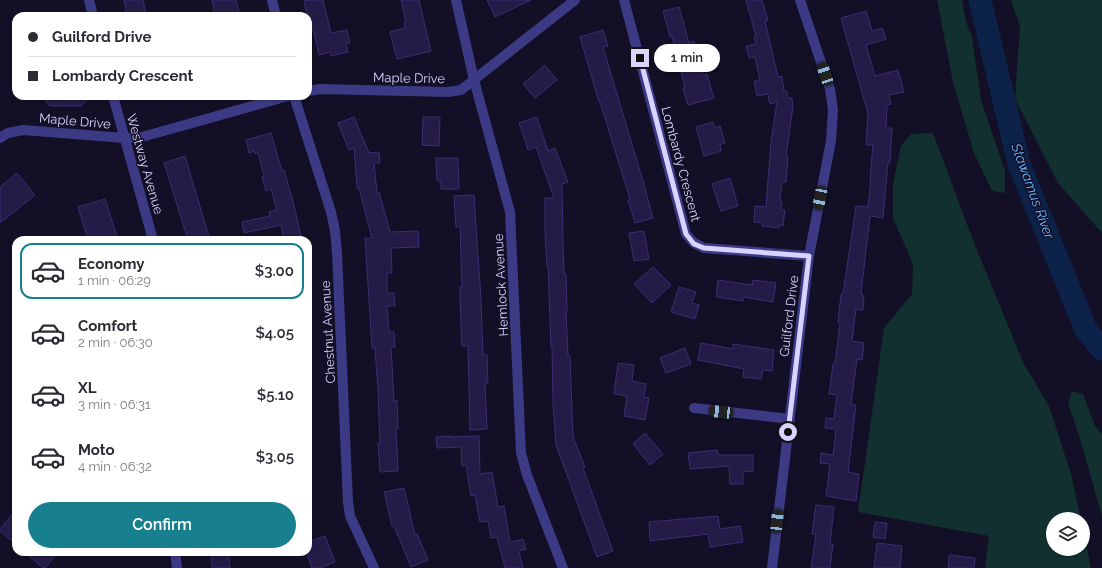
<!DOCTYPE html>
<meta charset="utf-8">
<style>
body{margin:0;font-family:Raleway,sans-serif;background:#f2f2f3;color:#2b2b33;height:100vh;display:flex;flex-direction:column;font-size:15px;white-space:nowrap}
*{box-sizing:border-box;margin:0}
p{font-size:13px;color:#7c7c81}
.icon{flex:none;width:22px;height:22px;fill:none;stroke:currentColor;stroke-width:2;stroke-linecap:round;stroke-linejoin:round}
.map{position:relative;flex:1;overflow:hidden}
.drawer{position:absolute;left:12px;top:236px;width:300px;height:320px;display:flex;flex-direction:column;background:#fff;border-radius:12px;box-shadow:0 1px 3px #0004}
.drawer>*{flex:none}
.hud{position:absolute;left:12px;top:12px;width:300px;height:88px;border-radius:12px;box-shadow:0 1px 3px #0004;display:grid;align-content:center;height:88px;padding:0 16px;background:#fff}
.controls{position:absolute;left:1046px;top:512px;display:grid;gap:8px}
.controls a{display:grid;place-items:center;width:44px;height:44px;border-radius:50%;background:#fff;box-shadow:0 1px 3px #0004;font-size:20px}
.end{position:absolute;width:18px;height:18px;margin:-9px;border:5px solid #d9d4ff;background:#111;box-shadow:0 0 0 2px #111}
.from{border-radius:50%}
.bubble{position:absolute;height:28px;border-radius:14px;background:#fff;box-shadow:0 1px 3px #0004;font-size:13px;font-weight:600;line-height:28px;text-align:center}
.car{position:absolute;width:12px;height:24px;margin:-12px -6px;border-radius:5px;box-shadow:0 0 3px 1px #0007;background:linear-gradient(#222 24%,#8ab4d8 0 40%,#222 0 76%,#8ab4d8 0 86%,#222 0)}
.hud b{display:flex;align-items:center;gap:14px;height:38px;font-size:15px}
.hud b+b{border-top:1px solid #e1e1e2}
.hud i{width:10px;height:10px;background:#2b2b33}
ul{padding:7px 0 0;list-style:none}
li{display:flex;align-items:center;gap:12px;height:56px;margin:0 8px 6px;padding:0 8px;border:2px solid transparent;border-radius:12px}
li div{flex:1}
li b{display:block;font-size:15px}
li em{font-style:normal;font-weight:600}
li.on{border-color:#187f8f}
li>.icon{width:36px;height:36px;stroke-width:1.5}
.button{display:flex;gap:8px;margin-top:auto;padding:8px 16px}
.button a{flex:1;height:46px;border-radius:24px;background:#187f8f;color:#fff;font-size:16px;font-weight:600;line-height:46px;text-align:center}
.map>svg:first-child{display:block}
.green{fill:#12302f}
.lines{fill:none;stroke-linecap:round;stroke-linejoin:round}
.river{stroke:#0c2248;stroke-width:23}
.building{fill:#241b47;stroke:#3b2d73}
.minor{stroke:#3d3a85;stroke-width:10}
.route{stroke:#d9d4ff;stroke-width:5}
.labels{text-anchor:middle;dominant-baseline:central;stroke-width:3;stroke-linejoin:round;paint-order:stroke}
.street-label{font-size:13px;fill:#d9d4ff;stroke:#130f26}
.water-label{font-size:14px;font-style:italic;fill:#62b6ff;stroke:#130f26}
</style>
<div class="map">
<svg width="1102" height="568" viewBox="0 0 1102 568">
<rect width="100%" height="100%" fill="#130f26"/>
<g class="green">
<polygon points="937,0 962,0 966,22 972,37 981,100 1005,171 1005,193 992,191 974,153 953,82"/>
<polygon points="1011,0 1102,0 1102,233 1058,183 1015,99 1020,26"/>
<polygon points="933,133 974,243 1024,364 1049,406 1071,474 1081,519 1053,519 1053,549 1083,549 1083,530 1091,568 985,568 989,536 858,512 884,328 912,294 913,264 893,218 893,184 901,146 911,134"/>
<polygon points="1072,391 1083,394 1095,426 1102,434 1102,516 1079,435 1068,403"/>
</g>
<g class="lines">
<polyline class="river" points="980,0 1019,164 1086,330 1102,349"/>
</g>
<g class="building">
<polygon points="124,0 143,0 146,14 127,16"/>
<polygon points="212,0 236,0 240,16 215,16"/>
<polygon points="309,0 323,0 331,33 347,30 350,43 346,44 348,52 331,56 330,52 319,55 313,28 310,28 304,1"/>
<polygon points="401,0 419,0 431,51 397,59 390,32 405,28 404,23 406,22"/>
<polygon points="487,0 531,0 495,17"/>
<polygon points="746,0 762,0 768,20 765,21 778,77 782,76 784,91 787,91 788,98 792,98 793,106 786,157 788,157 786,182 782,182 780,201 782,202 781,210 785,210 783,226 779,225 779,228 762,226 762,223 754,222 755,206 766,207 771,142 777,102 770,104 768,94 757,96 754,81 760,80 755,57 749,58 746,46 756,44 754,37 756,36"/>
<polygon points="679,7 689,43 694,41 703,75 707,74 714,98 688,105 683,88 685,87 672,36 670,37 663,11"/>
<polygon points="866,11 872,31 882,28 886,39 866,45 875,76 898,70 904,92 889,95 891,104 887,105 886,128 892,128 890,163 888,162 883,218 870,216 861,294 863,294 862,297 864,297 863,310 856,309 852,341 864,343 862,360 857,359 851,404 856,405 848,472 859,474 856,501 826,496 830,464 820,463 821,453 833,455 836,429 825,428 826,418 834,419 837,395 829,394 833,364 835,364 840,322 838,322 841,294 843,294 856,206 868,207 871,180 870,180 873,145 866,145 868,114 841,18"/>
<polygon points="603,30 608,46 603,47 643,181 653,218 635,223 628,200 630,199 600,102 599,102 580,37"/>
<polygon points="545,65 557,80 535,98 523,84"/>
<polygon points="42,96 90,96 81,106 50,106"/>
<polygon points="354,117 369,153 379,152 380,163 374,163 377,193 379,192 390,232 418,231 419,247 391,248 392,273 387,273 387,293 394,293 395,306 387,306 389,332 394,332 395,347 391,347 394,401 397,400 398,429 396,429 398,471 380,472 378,443 380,443 378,390 375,348 372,348 365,238 372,238 359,188 357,188 354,148 349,150 338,123"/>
<polygon points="423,117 440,117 439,146 422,145"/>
<polygon points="537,117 548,151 555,148 568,182 562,184 563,241 564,274 566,274 567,312 566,312 568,356 570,356 573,437 585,467 583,468 613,551 597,557 556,445 553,403 552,347 551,347 548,266 547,266 545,233 545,198 554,198 536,147 528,150 519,123"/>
<polygon points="713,122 715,128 720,126 725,143 720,145 721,151 704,156 696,127"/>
<polygon points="271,133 282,171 284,170 294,205 301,236 284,240 281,225 244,233 242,222 270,216 269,212 277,210 271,189 266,191 262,177 264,176 258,153 255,154 254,151 249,153 246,140"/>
<polygon points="185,156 210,240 188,240 164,163"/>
<polygon points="436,158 458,158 459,189 441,189 441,181 437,181"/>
<polygon points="17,173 35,195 0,223 0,187"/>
<polygon points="730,178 738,206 721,211 712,184"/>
<polygon points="474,195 481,300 483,355 487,355 488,383 485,383 487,429 470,430 468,346 462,346 460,301 460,287 462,287 460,227 456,227 454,196"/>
<polygon points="105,199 118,240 88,240 78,207"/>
<polygon points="644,231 649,259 634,261 629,233"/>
<polygon points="653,267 671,285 652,303 634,284"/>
<polygon points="718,280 752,285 753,280 776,283 773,302 743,297 743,301 716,297"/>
<polygon points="679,287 696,292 692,303 699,305 695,319 671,312"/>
<polygon points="701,343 733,349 733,344 774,350 772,371 763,370 761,379 743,377 744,369 698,360"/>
<polygon points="685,348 691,364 666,373 660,358"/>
<polygon points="618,363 634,365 632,381 646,384 644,397 649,398 645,420 624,416 627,396 614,394"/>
<polygon points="645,433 663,454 650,465 633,444"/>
<polygon points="450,436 450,437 479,436 480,474 492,472 498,507 504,506 510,542 523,539 526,549 519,551 523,568 505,568 497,537 491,538 488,521 480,522 475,495 471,496 466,465 462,466 461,447 437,448 436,437"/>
<polygon points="717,450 718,455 753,455 753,471 743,472 743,484 730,484 729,466 690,469 688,453"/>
<polygon points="404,488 415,535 417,534 428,560 411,567 394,526 392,526 384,492"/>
<polygon points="816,505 834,507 830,544 833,544 830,568 811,568 816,534 812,534"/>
<polygon points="16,510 16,545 0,531 0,529"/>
<polygon points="718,516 720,529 740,526 743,542 710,547 708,534 650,541 649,522"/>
<polygon points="875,522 887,523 885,539 873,537"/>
<polygon points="325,536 335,562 320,568 312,568 308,557 308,542"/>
<polygon points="877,543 902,546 900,568 874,568"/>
<polygon points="24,552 58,552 45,568 43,568"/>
<polygon points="211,552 228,552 230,568 212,568"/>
<polygon points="949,555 975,558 974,568 948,568"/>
</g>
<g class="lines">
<g class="minor">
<polyline points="89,0 93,16"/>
<polyline points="272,0 276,16"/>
<polyline points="456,0 474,80 510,212 521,453 527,475 563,568"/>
<polyline points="624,0 686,234 694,243 704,248 809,256"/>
<polyline points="308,91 320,89 448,92 461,90 575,0"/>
<polyline points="113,96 153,240"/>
<polyline points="294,96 331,212 335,231 337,253 348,502 350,516 374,568"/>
<polyline points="0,138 8,133 23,130 125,138 142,137 288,96"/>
<polyline points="694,408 790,419"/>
<polyline points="175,552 177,568"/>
<polyline points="772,568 809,256 831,141 833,110 830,89 800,0"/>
</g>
</g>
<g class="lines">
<polyline class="route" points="640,58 686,234 694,244 704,248 809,256 788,432"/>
</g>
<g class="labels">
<g class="street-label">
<text transform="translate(409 78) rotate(1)">Maple Drive</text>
<text transform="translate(75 121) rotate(5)">Maple Drive</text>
<text transform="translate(145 164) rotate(74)">Westway Avenue</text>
<text transform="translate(681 164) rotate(75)">Lombardy Crescent</text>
<text transform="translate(501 285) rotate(-93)">Hemlock Avenue</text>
<text transform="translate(789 316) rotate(-83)">Guilford Drive</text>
<text transform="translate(328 332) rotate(-93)">Chestnut Avenue</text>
</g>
<g class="water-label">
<text transform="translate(1033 191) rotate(70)">Stawamus River</text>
</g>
</g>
</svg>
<div class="controls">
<a><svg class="icon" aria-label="layers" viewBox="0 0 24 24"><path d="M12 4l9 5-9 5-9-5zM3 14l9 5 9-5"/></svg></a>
</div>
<i class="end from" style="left:788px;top:432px"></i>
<i class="end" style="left:640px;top:58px"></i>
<div class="bubble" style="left:654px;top:44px;width:66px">1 min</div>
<i class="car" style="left:825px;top:74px;rotate:341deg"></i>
<i class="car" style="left:820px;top:198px;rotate:191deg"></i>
<i class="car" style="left:721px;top:412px;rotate:276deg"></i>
<i class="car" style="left:777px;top:521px;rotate:6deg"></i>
<div class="hud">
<b><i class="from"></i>Guilford Drive</b>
<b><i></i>Lombardy Crescent</b>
</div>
<section class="drawer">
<ul>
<li class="on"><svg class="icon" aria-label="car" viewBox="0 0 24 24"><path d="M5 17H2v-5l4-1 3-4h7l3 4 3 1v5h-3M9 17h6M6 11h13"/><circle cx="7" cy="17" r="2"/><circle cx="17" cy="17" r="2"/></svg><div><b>Economy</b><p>1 min · 06:29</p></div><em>$3.00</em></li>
<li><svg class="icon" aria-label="car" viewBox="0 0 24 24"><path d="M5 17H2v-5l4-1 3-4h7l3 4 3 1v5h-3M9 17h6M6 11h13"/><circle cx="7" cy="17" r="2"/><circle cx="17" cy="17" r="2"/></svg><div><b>Comfort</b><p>2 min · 06:30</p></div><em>$4.05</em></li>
<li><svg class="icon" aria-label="car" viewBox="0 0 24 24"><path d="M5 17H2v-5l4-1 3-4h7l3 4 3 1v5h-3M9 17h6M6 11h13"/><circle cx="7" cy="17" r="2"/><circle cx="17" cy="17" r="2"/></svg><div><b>XL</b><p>3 min · 06:31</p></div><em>$5.10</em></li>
<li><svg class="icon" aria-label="car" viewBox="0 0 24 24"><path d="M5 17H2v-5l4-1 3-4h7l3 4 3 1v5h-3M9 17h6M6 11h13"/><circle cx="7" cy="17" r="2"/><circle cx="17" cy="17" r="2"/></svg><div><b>Moto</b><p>4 min · 06:32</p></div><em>$3.05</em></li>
</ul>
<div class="button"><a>Confirm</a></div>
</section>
</div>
